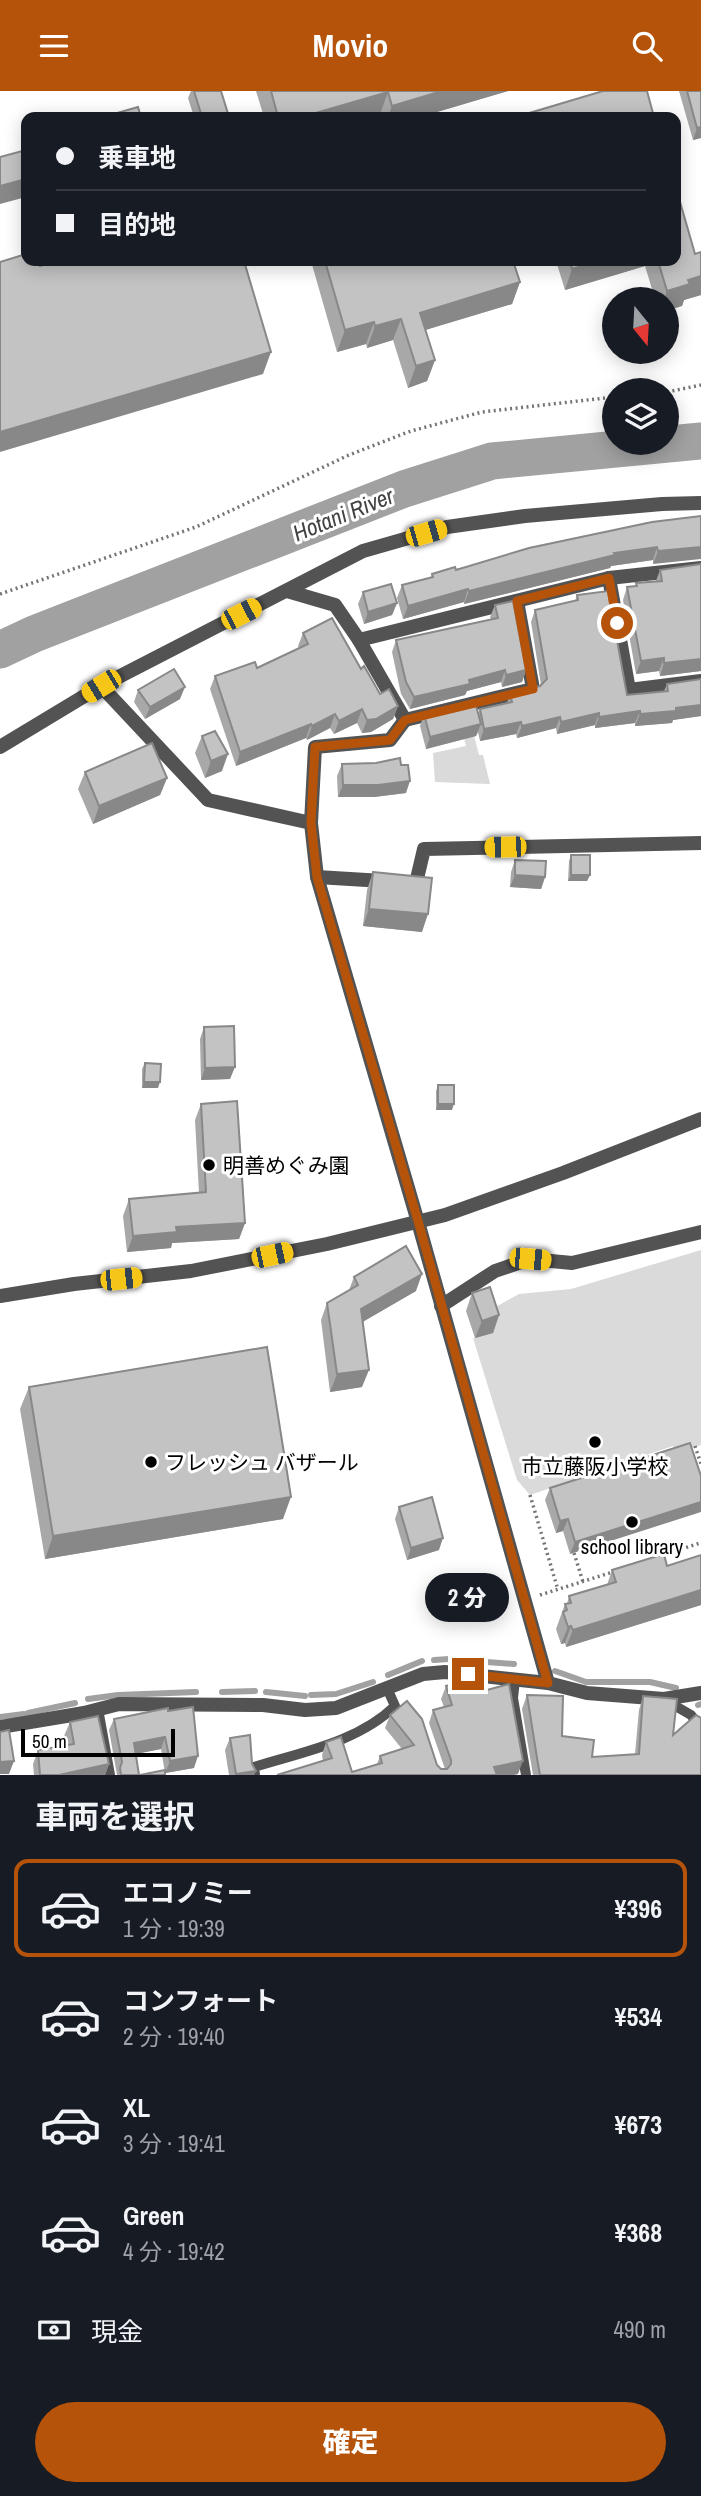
<!DOCTYPE html>
<html lang="ja">
<meta charset="utf-8">
<style>
body{margin:0;font-family:"Archivo Narrow","Noto Sans JP",sans-serif;background:#20242c;color:#f1f3f6;height:100vh;display:flex;flex-direction:column;font-size:26px;white-space:nowrap}
*{box-sizing:border-box;margin:0}
p{font-size:23px;color:#9ea1a6}
.icon{flex:none;width:38px;height:38px;fill:none;stroke:currentColor;stroke-width:2;stroke-linecap:round;stroke-linejoin:round}
.map{position:relative;height:1684px;overflow:hidden}
.details{display:flex;flex-direction:column;background:#171b24;flex:1}
.details>*{flex:none}
.hud{position:absolute;left:21px;top:21px;width:660px;height:154px;border-radius:14px;box-shadow:0 4px 18px #0003;display:grid;align-content:center;height:154px;padding:0 35px;background:#171b24}
.needle{width:46px;rotate:162deg}
.tools{position:absolute;left:602px;top:196px;display:grid;gap:14px}
.tools a{display:grid;place-items:center;width:77px;height:77px;border-radius:50%;background:#171b24;box-shadow:0 4px 18px #0003;font-size:35px}
.scale{position:absolute;left:21px;bottom:18px;width:154px;box-sizing:border-box;padding-left:7px;border:4px solid #000;border-top:0;font-size:19px;line-height:24px;white-space:nowrap;color:#000;-webkit-text-stroke:5px #fff;paint-order:stroke}
.end{position:absolute;width:32px;height:32px;margin:-16px;border:9px solid #b45309;background:#fff;box-shadow:0 0 0 4px #fff}
.from{border-radius:50%}
.bubble{position:absolute;height:49px;border-radius:24px;background:#171b24;box-shadow:0 4px 18px #0003;font-size:23px;font-weight:800;line-height:49px;text-align:center}
.car{position:absolute;width:21px;height:42px;margin:-21px -10px;border-radius:9px;box-shadow:0 0 5px 2px #0007;background:linear-gradient(#f5c518 24%,#345 0 40%,#f5c518 0 76%,#345 0 86%,#f5c518 0)}
.hud b{display:flex;align-items:center;gap:24px;height:66px;font-size:26px}
.hud b+b{border-top:2px solid #363941}
.hud i{width:18px;height:18px;background:#f1f3f6}
ul{padding:0;list-style:none}
li{display:flex;align-items:center;gap:21px;height:98px;margin:0 14px 10px;padding:0 21px;border:4px solid transparent;border-radius:14px}
li div{flex:1}
li b{display:block;font-size:26px}
li em{font-style:normal;font-weight:800}
li.current{border-color:#b45309}
li>.icon{width:63px;height:63px;stroke-width:1.5}
h2{padding:0 35px;font-size:32px;line-height:84px}
.pay{display:flex;align-items:center;gap:18px;height:77px;padding:0 35px;font-size:26px}
.pay p{margin-inline-start:auto}
.primary-button{display:flex;gap:14px;margin-top:auto;padding:14px 35px}
.primary-button a{flex:1;height:80px;border-radius:42px;background:#b45309;color:#fff;font-size:28px;font-weight:800;line-height:80px;text-align:center}
header{display:flex;justify-content:space-between;align-items:center;height:91px;padding:0 35px;background:#b45309;color:#fff;font-size:32px;font-weight:800}
.map>svg:first-child{display:block}
.green{fill:#dadada}
.lines{fill:none;stroke-linecap:round;stroke-linejoin:round}
.stream{stroke:#a1a1a1;stroke-width:6}
.river{stroke:#a1a1a1;stroke-width:37}
.path{stroke:#757575;stroke-width:3.5;stroke-dasharray:2 3.5;stroke-linecap:butt}
.service{stroke:#535353;stroke-width:10}
.minor{stroke:#535353;stroke-width:14}
.tertiary{stroke:#535353;stroke-width:14}
.wall{fill:#a8a8a8}
.shaded-wall{fill:#888}
.building{fill:#c3c3c3;stroke:#888;stroke-width:2}
.route{stroke:#b45309;stroke-width:9}
.poi-dot{fill:#000;stroke:#fff;stroke-width:2.5}
.labels{text-anchor:middle;dominant-baseline:central;stroke-width:6;stroke-linejoin:round;paint-order:stroke}
.poi-label{font-size:21px;fill:#000;stroke:#fff;text-anchor:start}
.water-label{font-size:23px;font-style:italic;fill:#424242;stroke:#fff}
</style>
<header><svg class="icon" aria-label="menu" viewBox="0 0 24 24"><path d="M4 6h16M4 12h16M4 18h16"/></svg>Movio<svg class="icon" aria-label="search" viewBox="0 0 24 24"><circle cx="10" cy="10" r="6"/><path d="M15 15l6 6"/></svg></header>
<div class="map">
<svg width="701" height="1684" viewBox="0 0 701 1684">
<rect width="100%" height="100%" fill="#fff"/>
<g class="green">
<polygon points="470,629 479,664 483,664 490,693 435,691 433,662 466,655 460,632"/>
<polygon points="701,1159 701,1354 676,1362 673,1355 530,1404 517,1389 473,1247 476,1247 486,1221 519,1203 571,1198"/>
</g>
<g class="lines">
<g class="stream">
<polyline points="434,1569 449,1568"/>
<polyline points="460,1569 514,1573"/>
<polyline points="555,1580 586,1591 650,1591 676,1597"/>
<polyline points="388,1584 422,1570"/>
<polyline points="222,1601 255,1600"/>
<polyline points="266,1601 305,1605"/>
<polyline points="311,1604 336,1603 373,1591"/>
<polyline points="88,1608 118,1604 196,1601"/>
<polyline points="698,1614 701,1613"/>
<polyline points="28,1622 75,1612"/>
<polyline points="0,1626 24,1623"/>
</g>
<polyline class="river" points="0,559 34,543 404,398 492,370 701,350"/>
<g class="path">
<polyline points="667,301 701,294"/>
<polyline points="0,503 196,436 349,364 411,340 482,321 614,306"/>
<polyline points="695,1355 701,1373"/>
<polyline points="530,1404 558,1499"/>
<polyline points="574,1462 583,1491"/>
<polyline points="660,1465 700,1452"/>
<polyline points="540,1504 616,1480"/>
</g>
<g class="service">
<polyline points="515,1589 513,1607 526,1684"/>
<polyline points="665,1609 691,1624 701,1637"/>
<polyline points="98,1618 110,1684"/>
<path d="M255 1684 254 1676C302 1661 358 1651 395 1615L387 1597"/>
</g>
<g class="minor">
<polyline points="609,487 629,599 701,590"/>
<polyline points="287,500 335,514 359,549 609,487 701,477"/>
<polyline points="359,549 405,629 533,598 517,510"/>
<polyline points="101,595 208,709 311,732 317,786 418,1131 548,1592"/>
<polyline points="0,656 101,595 363,460 447,436 525,425 662,413 701,412"/>
<polyline points="311,732 315,656 390,649 405,629"/>
<polyline points="317,786 416,792 424,758 701,752"/>
<polyline points="441,1215 495,1180 530,1168 572,1172 701,1141"/>
<polyline points="0,1636 84,1622 119,1613 263,1614 305,1619 336,1617 423,1583 445,1581 548,1592 587,1602 664,1608 701,1602"/>
</g>
<polyline class="tertiary" points="0,1205 74,1193 191,1180 327,1153 445,1124 563,1082 701,1028"/>
</g>
<g class="wall">
<polygon points="191,0 221,0 229,26 194,26 188,7"/>
<polygon points="256,0 508,0 420,26 381,26 380,23 369,26 264,26"/>
<polygon points="679,0 701,0 701,47 693,49"/>
<polygon points="701,161 701,204 684,209 682,215 667,208 655,208 645,175 565,199 556,170 676,170"/>
<polygon points="311,170 513,170 520,191 512,213 425,239 435,269 427,290 408,297 393,249 367,257 366,253 337,261"/>
<polygon points="701,425 653,473 653,469 611,475 610,477 464,513 464,511 403,528 397,507 402,494 431,486 432,483"/>
<polygon points="701,473 701,580 660,585 659,580 636,583 623,509 627,496 635,495 636,492 656,490 660,479"/>
<polygon points="363,501 397,512 392,524 364,533 358,513"/>
<polygon points="577,504 627,604 664,600 667,593 701,588 701,625 673,629 672,632 635,635 635,632 595,637 595,634 557,643 556,637 517,647 516,643 480,650 478,641 476,645 426,658 420,635 424,623 478,623 480,618 507,612 510,603 540,595 541,594 531,531 535,519 575,510"/>
<polygon points="495,514 526,579 522,591 502,596 501,591 467,600 465,604 410,618 401,603 392,561 396,549 491,528 490,526"/>
<polygon points="303,542 361,578 380,603 398,615 393,628 371,641 362,642 357,632 334,643 330,637 307,649 306,647 236,675 210,598 215,585 257,577 299,557 298,555"/>
<polygon points="138,599 180,608 145,628 134,611"/>
<polygon points="202,645 222,680 205,687 195,662"/>
<polygon points="342,673 406,702 374,706 338,706 337,685"/>
<polygon points="85,681 167,687 160,704 93,733 78,698"/>
<polygon points="571,764 590,784 587,790 568,790 569,770"/>
<polygon points="515,769 545,786 541,798 510,796 511,781"/>
<polygon points="373,781 422,841 363,835 367,799"/>
<polygon points="204,936 230,988 201,989 200,948"/>
<polygon points="145,972 158,997 142,997 142,978"/>
<polygon points="438,994 452,1019 436,1019 436,1000"/>
<polygon points="201,1013 245,1132 239,1148 172,1152 171,1157 127,1161 123,1125 129,1108 199,1102 195,1029"/>
<polygon points="354,1186 416,1200 362,1231 362,1296 330,1301 321,1229 327,1212 349,1199"/>
<polygon points="472,1202 499,1224 493,1242 475,1247 466,1220"/>
<polygon points="29,1296 283,1428 45,1468 20,1318"/>
<polygon points="690,1352 570,1463 563,1440 556,1442 545,1409 550,1397"/>
<polygon points="399,1416 439,1459 407,1469 395,1428"/>
<polygon points="701,1464 701,1514 566,1556 565,1552 561,1553 556,1538 565,1513 567,1513 569,1505 607,1494 612,1479 667,1475"/>
<polygon points="446,1595 487,1599 518,1683 513,1684 277,1684 323,1670 322,1664 326,1651 352,1681 377,1673 380,1665 402,1658 385,1637 390,1624 437,1674 441,1678 445,1678 429,1632 433,1619 444,1616 441,1608"/>
<polygon points="527,1604 562,1645 592,1666 635,1663 639,1619 643,1605 673,1644 701,1684 533,1684 522,1618"/>
<polygon points="168,1620 194,1677 165,1682 161,1658 136,1663 139,1684 117,1684 109,1639 114,1628"/>
<polygon points="70,1631 109,1673 105,1684 34,1684 33,1673 38,1659 66,1654 64,1645"/>
<polygon points="230,1647 252,1673 256,1680 254,1684 229,1684 225,1659"/>
</g>
<g class="shaded-wall">
<polygon points="442,0 508,0 420,26 388,26 392,15"/>
<polygon points="388,1 380,23 369,26 302,26"/>
<polygon points="701,36 701,47 693,49 697,37"/>
<polygon points="26,88 26,106 0,113 0,95"/>
<polygon points="599,170 647,170 645,175 565,199 572,178"/>
<polygon points="701,185 701,204 684,209 682,215 667,220 667,208 664,208 667,200 688,189"/>
<polygon points="520,191 512,213 412,243 420,222"/>
<polygon points="401,228 393,249 367,257 375,235"/>
<polygon points="374,231 366,253 337,261 345,239"/>
<polygon points="271,261 263,283 0,361 0,341"/>
<polygon points="435,269 427,290 408,297 416,275"/>
<polygon points="657,456 653,469 611,475 610,477 464,513 469,500 614,462"/>
<polygon points="701,456 701,468 653,473 658,460"/>
<polygon points="468,498 464,511 403,528 408,515"/>
<polygon points="397,512 392,524 364,533 368,521"/>
<polygon points="664,567 659,580 636,583 641,570"/>
<polygon points="701,568 701,580 660,585 664,572"/>
<polygon points="505,579 501,591 467,600 465,604 410,618 414,606 469,589"/>
<polygon points="526,579 522,591 502,596 506,584"/>
<polygon points="185,596 180,608 145,628 150,616"/>
<polygon points="701,614 701,625 673,629 672,632 635,635 640,623"/>
<polygon points="398,615 393,628 371,641 362,642 367,629"/>
<polygon points="362,618 357,632 334,643 339,630"/>
<polygon points="640,620 635,632 595,637 599,626"/>
<polygon points="599,622 595,634 557,643 561,631"/>
<polygon points="335,623 330,637 307,649 312,635"/>
<polygon points="560,626 556,637 517,647 522,635"/>
<polygon points="521,631 516,643 480,650 484,638"/>
<polygon points="311,633 306,647 236,675 240,661"/>
<polygon points="481,633 476,645 426,658 430,646"/>
<polygon points="228,663 222,680 205,687 211,670"/>
<polygon points="167,687 160,704 93,733 99,715"/>
<polygon points="410,690 406,702 374,706 338,706 343,694"/>
<polygon points="515,784 545,786 541,798 510,796"/>
<polygon points="571,784 590,784 587,790 568,790"/>
<polygon points="369,818 428,823 422,841 363,835"/>
<polygon points="235,976 230,988 201,989 205,977"/>
<polygon points="144,991 160,991 158,997 142,997"/>
<polygon points="438,1013 454,1013 452,1019 436,1019"/>
<polygon points="245,1132 239,1148 172,1152 171,1157 127,1161 133,1145 176,1136"/>
<polygon points="422,1183 416,1200 354,1236 361,1218"/>
<polygon points="499,1224 493,1242 475,1247 482,1230"/>
<polygon points="369,1279 362,1296 330,1301 337,1283"/>
<polygon points="291,1406 283,1428 45,1468 53,1445"/>
<polygon points="701,1411 701,1421 570,1463 575,1451"/>
<polygon points="568,1428 563,1440 556,1442 560,1430"/>
<polygon points="443,1447 439,1459 407,1469 411,1457"/>
<polygon points="701,1499 701,1514 566,1556 573,1539"/>
<polygon points="571,1535 565,1552 561,1553 568,1536"/>
<polygon points="165,1646 161,1658 130,1664 134,1652"/>
<polygon points="198,1665 194,1677 165,1682 170,1670"/>
<polygon points="14,1670 9,1683 0,1683 0,1671"/>
<polygon points="523,1670 518,1683 513,1684 492,1684 494,1676"/>
<polygon points="109,1673 105,1684 59,1684 59,1683"/>
<polygon points="256,1680 254,1684 235,1684 236,1683"/>
</g>
<g class="building">
<polygon points="194,0 221,0 229,26 202,26"/>
<polygon points="271,0 442,0 392,15 388,1 302,26 278,26"/>
<polygon points="603,0 647,0 654,26 527,26 526,23"/>
<polygon points="687,0 701,0 701,36 697,37"/>
<polygon points="138,16 141,26 103,26"/>
<polygon points="26,59 26,88 0,95 0,66"/>
<polygon points="676,97 695,163 701,161 701,185 688,189 690,193 667,200 658,170 676,170"/>
<polygon points="26,163 26,170 38,170 40,175 58,170 244,170 271,261 0,341 0,171"/>
<polygon points="325,170 513,170 520,191 420,222 435,269 416,275 401,228 375,235 374,231 345,239"/>
<polygon points="570,170 599,170 572,178"/>
<polygon points="701,425 701,456 658,460 657,456 614,462 615,464 469,500 468,498 408,515 402,494 433,486 432,483 455,476 456,479 529,457 652,431"/>
<polygon points="701,473 701,568 664,572 664,567 641,570 627,496 637,495 636,492 662,490 660,479"/>
<polygon points="391,493 397,512 368,521 363,501"/>
<polygon points="608,500 627,604 668,600 667,593 701,588 701,614 676,617 676,620 640,623 640,620 599,626 599,622 561,631 560,626 522,635 521,631 484,638 480,618 512,611 510,603 540,595 547,588 535,519 578,509 577,504"/>
<polygon points="513,510 526,579 506,584 505,579 469,589 470,593 414,606 406,591 396,549 498,527 495,514"/>
<polygon points="332,527 361,578 364,575 380,603 389,598 398,615 376,628 367,629 362,618 339,630 335,623 312,635 311,633 240,661 215,585 255,571 257,577 308,553 303,542"/>
<polygon points="174,578 185,596 150,616 138,599"/>
<polygon points="475,611 481,633 430,646 424,623"/>
<polygon points="215,640 228,663 211,670 202,645"/>
<polygon points="152,652 167,687 99,715 85,681"/>
<polygon points="400,667 401,674 408,674 410,690 378,694 343,694 342,673 376,672"/>
<rect x="571" y="764" width="19" height="20"/>
<polygon points="515,769 546,770 545,786 515,784"/>
<polygon points="373,781 432,787 428,823 369,818"/>
<polygon points="234,935 235,976 205,977 204,936"/>
<polygon points="145,972 161,973 160,991 144,991"/>
<rect x="438" y="994" width="16" height="19"/>
<polygon points="237,1010 245,1132 176,1136 177,1141 133,1145 129,1108 206,1101 201,1013"/>
<polygon points="406,1155 422,1183 361,1218 369,1279 337,1283 327,1212 358,1194 354,1186"/>
<polygon points="490,1196 499,1224 482,1230 472,1202"/>
<polygon points="267,1256 291,1406 53,1445 29,1296"/>
<polygon points="690,1352 701,1385 701,1411 575,1451 568,1428 560,1430 550,1397"/>
<polygon points="432,1406 443,1447 411,1457 399,1416"/>
<polygon points="664,1463 667,1475 701,1464 701,1499 573,1539 571,1535 568,1536 563,1521 567,1519 565,1513 571,1512 569,1505 616,1491 612,1479"/>
<polygon points="484,1585 487,1599 509,1593 523,1670 494,1676 497,1684 277,1684 332,1667 326,1651 341,1646 352,1681 382,1672 380,1665 414,1654 390,1624 407,1610 422,1628 437,1674 441,1678 447,1678 451,1673 451,1669 433,1619 452,1614 446,1595"/>
<polygon points="527,1604 563,1605 562,1645 594,1649 592,1666 639,1663 643,1605 677,1608 673,1644 696,1624 701,1627 701,1684 540,1684 538,1673"/>
<polygon points="193,1616 198,1665 170,1670 165,1646 134,1652 139,1684 121,1684 120,1677 122,1671 114,1628 168,1617 168,1620"/>
<polygon points="98,1625 109,1673 59,1684 40,1684 38,1659 74,1653 70,1631"/>
<polygon points="9,1639 14,1670 0,1671 0,1641"/>
<polygon points="250,1644 252,1673 256,1680 236,1683 230,1647"/>
<polygon points="165,1679 165,1684 140,1684"/>
</g>
<g class="lines">
<polyline class="route" points="468,1583 548,1592 418,1130 317,786 311,732 315,656 390,649 405,629 533,598 517,510 609,487 617,532"/>
</g>
<g class="poi-dot">
<circle cx="209" cy="1074" r="7"/>
<circle cx="595" cy="1351" r="7"/>
<circle cx="151" cy="1371" r="7"/>
<circle cx="632" cy="1431" r="7"/>
</g>
<g class="labels">
<g class="poi-label">
<text x="223" y="1074">明善めぐみ園</text>
<text x="165" y="1371">フレッシュ バザール</text>
<text x="595" y="1375" text-anchor="middle">市立藤阪小学校</text>
<text x="632" y="1455" text-anchor="middle">school library</text>
</g>
<g class="water-label">
<text transform="translate(343 423) rotate(-22)">Hotani River</text>
</g>
</g>
</svg>
<div class="tools">
<a><svg class="needle" viewBox="-14 -14 28 28"><path d="M0-13l5 13h-10z" fill="#e53935"/><path d="M0 13l5-13h-10z" fill="#9ea1a6"/></svg></a>
<a><svg class="icon" aria-label="layers" viewBox="0 0 24 24"><path d="M12 4l9 5-9 5-9-5zM3 14l9 5 9-5"/></svg></a>
</div>
<div class="scale">50 m</div>
<i class="end from" style="left:617px;top:532px"></i>
<i class="end" style="left:468px;top:1583px"></i>
<div class="bubble" style="left:425px;top:1482px;width:84px">2 分</div>
<i class="car" style="left:426px;top:442px;rotate:74deg"></i>
<i class="car" style="left:241px;top:523px;rotate:63deg"></i>
<i class="car" style="left:101px;top:595px;rotate:239deg"></i>
<i class="car" style="left:505px;top:756px;rotate:269deg"></i>
<i class="car" style="left:272px;top:1164px;rotate:78deg"></i>
<i class="car" style="left:530px;top:1168px;rotate:95deg"></i>
<i class="car" style="left:121px;top:1188px;rotate:84deg"></i>
<div class="hud">
<b><i class="from"></i>乗車地</b>
<b><i></i>目的地</b>
</div>
</div>
<section class="details">
<h2>車両を選択</h2>
<ul>
<li class="current"><svg class="icon" aria-label="car" viewBox="0 0 24 24"><path d="M5 17H2v-5l4-1 3-4h7l3 4 3 1v5h-3M9 17h6M6 11h13"/><circle cx="7" cy="17" r="2"/><circle cx="17" cy="17" r="2"/></svg><div><b>エコノミー</b><p>1 分 · 19:39</p></div><em>¥396</em></li>
<li><svg class="icon" aria-label="car" viewBox="0 0 24 24"><path d="M5 17H2v-5l4-1 3-4h7l3 4 3 1v5h-3M9 17h6M6 11h13"/><circle cx="7" cy="17" r="2"/><circle cx="17" cy="17" r="2"/></svg><div><b>コンフォート</b><p>2 分 · 19:40</p></div><em>¥534</em></li>
<li><svg class="icon" aria-label="car" viewBox="0 0 24 24"><path d="M5 17H2v-5l4-1 3-4h7l3 4 3 1v5h-3M9 17h6M6 11h13"/><circle cx="7" cy="17" r="2"/><circle cx="17" cy="17" r="2"/></svg><div><b>XL</b><p>3 分 · 19:41</p></div><em>¥673</em></li>
<li><svg class="icon" aria-label="car" viewBox="0 0 24 24"><path d="M5 17H2v-5l4-1 3-4h7l3 4 3 1v5h-3M9 17h6M6 11h13"/><circle cx="7" cy="17" r="2"/><circle cx="17" cy="17" r="2"/></svg><div><b>Green</b><p>4 分 · 19:42</p></div><em>¥368</em></li>
</ul>
<div class="pay"><svg class="icon" aria-label="cash" viewBox="0 0 24 24"><path d="M3 7h18v10H3z"/><circle cx="12" cy="12" r="2"/></svg>現金<p>490 m</p></div>
<div class="primary-button"><a>確定</a></div>
</section>
